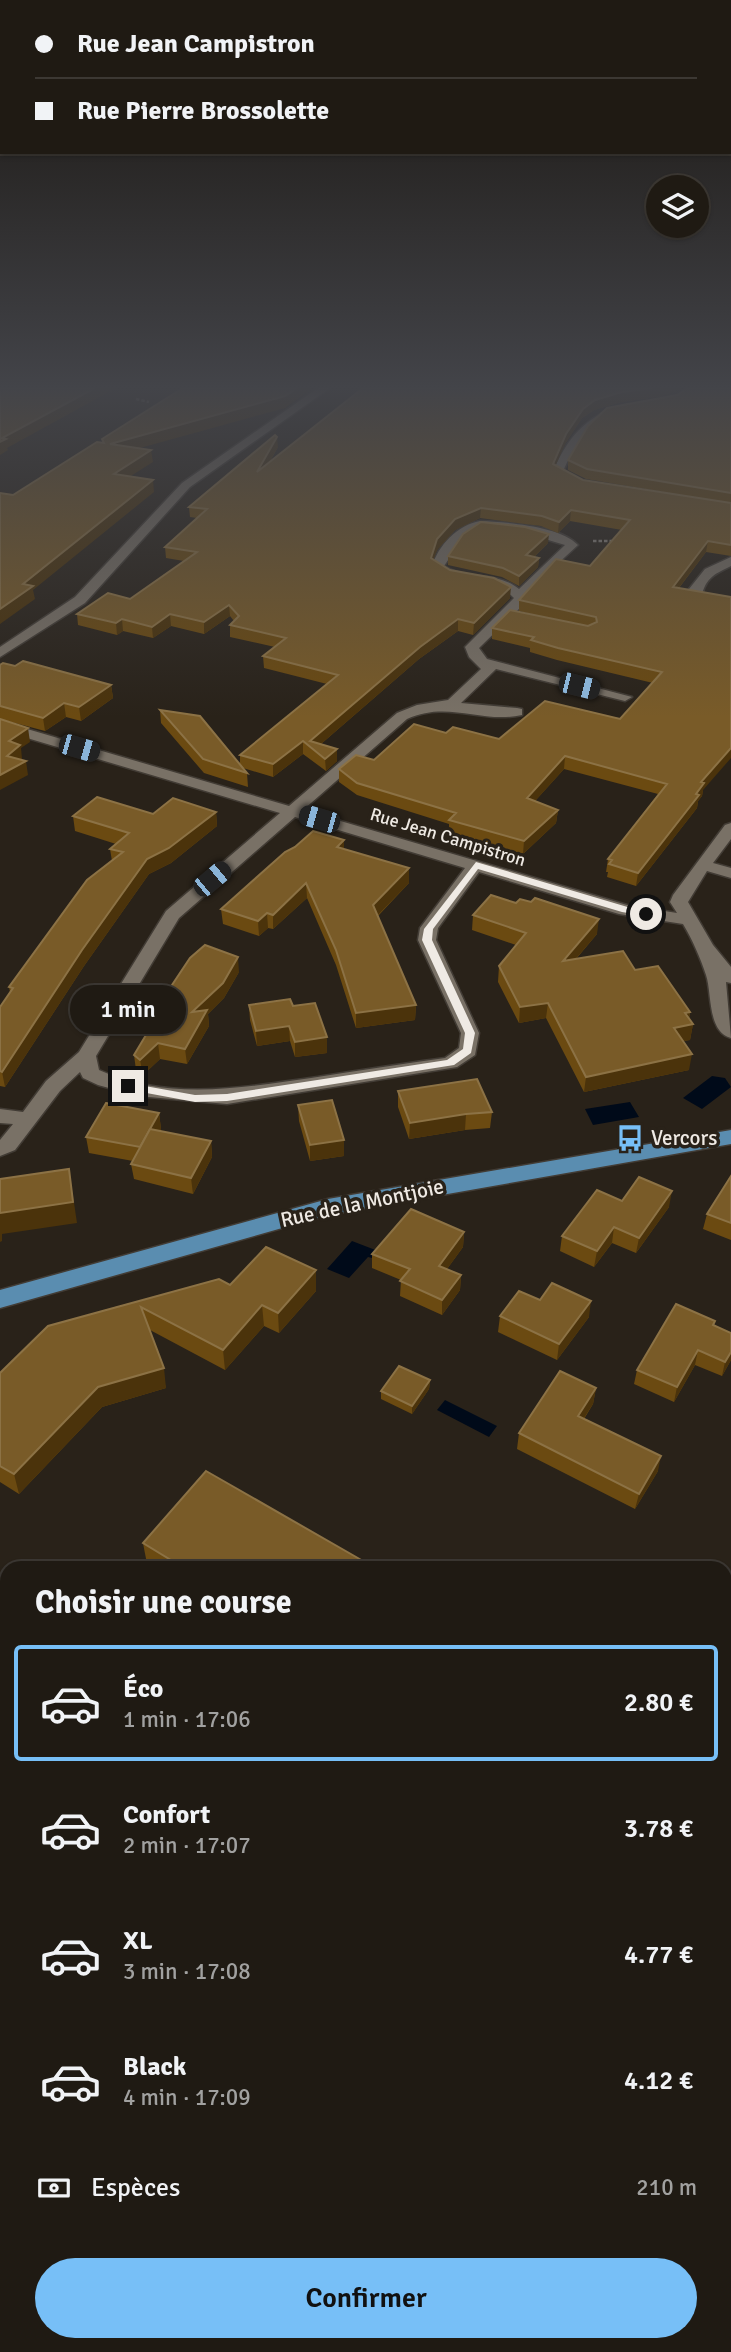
<!DOCTYPE html>
<html lang="fr">
<meta charset="utf-8">
<style>
body{margin:0;font-family:Signika,sans-serif;background:#2c2721;color:#f1f3f6;height:100vh;display:flex;flex-direction:column;font-size:26px;white-space:nowrap}
*{box-sizing:border-box;margin:0}
p{font-size:23px;color:#a1a1a0}
.icon{flex:none;width:38px;height:38px;fill:none;stroke:currentColor;stroke-width:2;stroke-linecap:round;stroke-linejoin:round}
.map{position:relative;flex:1;overflow:hidden}
.panel{position:absolute;left:0px;top:1561px;width:732px;height:791px;display:flex;flex-direction:column;background:#1f1a13;border-radius:21px 21px 0 0;box-shadow:0 2px 5px #0004,0 0 0 2px #3c3833}
.panel>*{flex:none}
.guide{position:absolute;left:0px;top:0px;width:732px;height:154px;box-shadow:0 2px 5px #0004,0 0 0 2px #3c3833;display:grid;align-content:center;height:154px;padding:0 35px;background:#1f1a13}
.controls{position:absolute;left:646px;top:175px;display:grid;gap:14px}
.controls a{display:grid;place-items:center;width:63px;height:63px;border-radius:50%;background:#1f1a13;box-shadow:0 2px 5px #0004,0 0 0 2px #3c3833;font-size:35px}
.end{position:absolute;width:32px;height:32px;margin:-16px;border:9px solid #efeae4;background:#111;box-shadow:0 0 0 4px #111}
.from{border-radius:50%}
.bubble{position:absolute;height:49px;border-radius:24px;background:#1f1a13;box-shadow:0 2px 5px #0004,0 0 0 2px #3c3833;font-size:23px;font-weight:600;line-height:49px;text-align:center}
.car{position:absolute;width:21px;height:42px;margin:-21px -10px;border-radius:9px;box-shadow:0 0 5px 2px #0007;background:linear-gradient(#222 24%,#8ab4d8 0 40%,#222 0 76%,#8ab4d8 0 86%,#222 0)}
.guide b{display:flex;align-items:center;gap:24px;height:66px;font-size:26px}
.guide b+b{border-top:2px solid #3c3833}
.guide i{width:18px;height:18px;background:#f1f3f6}
ul{padding:0;list-style:none}
li{display:flex;align-items:center;gap:21px;height:116px;margin:0 14px 10px;padding:0 21px;border:4px solid transparent;border-radius:7px}
li div{flex:1}
li b{display:block;font-size:26px}
li em{font-style:normal;font-weight:600}
li.active{border-color:#77bff7}
li>.icon{width:63px;height:63px;stroke-width:1.5}
h2{padding:0 35px;font-size:32px;line-height:84px}
.pay{display:flex;align-items:center;gap:18px;height:77px;padding:0 35px;font-size:26px}
.pay p{margin-inline-start:auto}
.action{display:flex;gap:14px;margin-top:auto;padding:14px 35px}
.action a{flex:1;height:80px;border-radius:42px;background:#77bff7;color:#111;font-size:28px;font-weight:600;line-height:80px;text-align:center}
.map>svg:first-child{display:block}
.water{fill:#000a19}
.lines{fill:none;stroke-linecap:round;stroke-linejoin:round}
.minor-casing{stroke:#423c35;stroke-width:3}
.major-casing{stroke:#423c35;stroke-width:3}
.path{stroke:#8a847d;stroke-width:2.5;stroke-dasharray:3.5 2;stroke-linecap:butt}
.minor{fill:#797166;fill-rule:evenodd}
.major{fill:#5a8db0;fill-rule:evenodd}
.wall{fill:#6b4a11}
.shaded-wall{fill:#4b330b}
.building{fill:#795b28;stroke:#8c7245;stroke-width:2}
.route{fill:#efeae4}
.labels{text-anchor:middle;dominant-baseline:central;stroke-width:7;stroke-linejoin:round;paint-order:stroke}
.far-street-label{font-size:18px;fill:#efeae4;stroke:#292219}
.poi-label{font-size:21px;fill:#efeae4;stroke:#292219;text-anchor:start}
.street-label{font-size:21px;fill:#efeae4;stroke:#292219}
</style>
<div class="map">
<svg width="731" height="2352" viewBox="0 0 731 2352">
<rect width="100%" height="100%" fill="#292219"/>
<g class="water">
<polygon points="712,1076 725,1078 731,1087 702,1109 683,1098"/>
<polygon points="630,1102 639,1117 593,1125 585,1109"/>
<polygon points="352,1241 378,1251 372,1258 368,1257 349,1278 327,1269"/>
<polygon points="445,1400 497,1426 489,1437 437,1410"/>
</g>
<g class="lines">
<defs>
<g id="minor">
<polygon points="318,388 330,388 190,487 85,603 0,657 0,647 75,597 182,483"/>
<path d="M629 404 633 409C597 418 579 436 564 469L565 473 581 481V485L556 477 554 469C570 433 590 413 629 404Z"/>
<path d="M480 521C506 522 560 526 578 545L540 580 524 604 479 648 487 659 632 697 625 701 496 669 461 703 517 708 522 709V715C481 724 448 700 407 719L303 810 627 905 677 913 670 902 673 895 725 825 731 823V839L713 863 731 868V878L707 871 688 902 713 945 731 967V983L726 982 731 1038C707 1032 712 992 706 975 700 957 693 941 683 924L619 914 479 872 438 928 436 940 479 1033 475 1055 457 1067 227 1104 138 1096 98 1085 83 1078 80 1072 60 1091 15 1150 0 1156V1140L13 1124 0 1123V1109L23 1112 46 1081 79 1052 166 911 280 813 0 730V721L289 806 397 713 417 705 448 700 481 669 469 657 465 647 514 598C491 575 454 590 432 567 438 545 458 525 480 521ZM480 528 525 533 565 545 519 589C498 571 467 581 444 566L461 541ZM295 817 465 868 420 928 418 940 461 1033 459 1048 445 1058C400 1064 356 1071 311 1078 240 1088 167 1101 99 1070L96 1056 179 918Z"/>
<path d="M731 557V566C712 575 705 579 701 599H693L689 589 705 569Z"/>
<polygon points="0,1975 7,1978 7,2022 0,2020"/>
<polygon points="731,2177 731,2227 724,2230 724,2180"/>
<polygon points="149,2345 187,2345 190,2352 152,2352"/>
<polygon points="655,2345 693,2345 690,2352 652,2352"/>
</g>
<polygon id="major" points="731,1130 731,1144 328,1215 0,1308 0,1290 328,1199"/>
</defs>
<use href="#minor" class="minor-casing"/>
<use href="#major" class="major-casing"/>
<g class="path">
<polyline points="136,399 149,402"/>
<polyline points="593,541 615,541"/>
</g>
<use href="#minor" class="minor"/>
<use href="#major" class="major"/>
</g>
<g class="wall">
<polygon points="363,388 663,396 621,402 594,410 582,418 565,444 555,466 583,480 687,496 586,479 568,470 568,460 731,388 731,556 706,552 679,588 703,790 702,796 698,801 697,808 636,886 607,877 608,872 606,872 608,859 658,794 564,769 535,801 558,810 556,823 523,854 449,832 449,824 357,795 339,782 339,769 374,760 446,733 499,739 620,719 653,683 557,660 530,652 530,648 492,639 492,628 552,619 519,611 519,600 590,566 622,530 570,521 558,533 541,526 480,518 455,530 437,550 433,560 450,570 510,598 473,635 458,631 419,659 321,744 337,749 337,761 326,771 303,754 273,777 243,768 247,773 248,787 204,773 161,723 160,710 240,765 240,755 327,684 264,668 263,656 275,647 230,637 230,625 234,621 230,616 204,634 171,626 153,638 123,631 117,635 78,625 77,614 130,599 184,561 166,558 165,547 197,518 190,517 189,507 278,447 269,463"/>
<polygon points="548,543 534,557 539,558 538,567 519,586 502,577 448,565 448,556"/>
<polygon points="0,665 15,666 111,685 113,698 81,721 66,717 45,731 0,719"/>
<polygon points="216,812 217,826 171,863 149,874 84,966 5,1087 0,1086 0,1007 10,992 9,987 112,861 110,849 116,844 75,831 73,816"/>
<polygon points="344,840 344,849 409,883 378,916 416,1005 415,1020 356,1028 336,965 307,898 273,929 268,928 259,936 223,924 221,909"/>
<polygon points="473,915 597,934 576,959 635,970 690,1012 689,1019 693,1024 690,1040 683,1041 689,1070 584,1092 546,1018 519,1023 498,982 499,966 516,945 472,930"/>
<polygon points="239,972 224,998 208,1014 209,1026 187,1064 160,1059 143,1075 136,1070 134,1055 157,1017 156,1009"/>
<polygon points="249,1005 293,1006 327,1053 295,1057 290,1041 257,1046 250,1020"/>
<polygon points="398,1091 492,1112 490,1128 465,1130 409,1139 398,1107"/>
<polygon points="298,1105 344,1140 344,1156 310,1161 299,1121"/>
<polygon points="159,1113 161,1129 160,1131 211,1141 212,1157 193,1194 134,1179 131,1164 133,1161 89,1153 86,1137"/>
<polygon points="731,1176 731,1240 703,1229 707,1214"/>
<polygon points="622,1201 669,1207 636,1253 612,1243 594,1267 560,1251 562,1236"/>
<polygon points="464,1232 463,1247 447,1269 461,1275 460,1290 442,1315 400,1296 401,1280 372,1268 372,1254"/>
<polygon points="230,1285 316,1291 279,1333 264,1326 225,1370 150,1330 166,1388 102,1407 19,1494 0,1482 0,1373 48,1326"/>
<polygon points="540,1300 589,1317 557,1360 498,1332 500,1316"/>
<polygon points="714,1325 731,1360 722,1376 695,1365 674,1402 634,1384 637,1370"/>
<polygon points="430,1380 429,1389 412,1414 381,1399 381,1391"/>
<polygon points="596,1388 593,1404 584,1419 658,1471 635,1509 517,1449 519,1433"/>
<polygon points="143,1543 363,1568 153,1568 147,1564"/>
</g>
<g class="shaded-wall">
<polygon points="95,388 116,388 7,448 8,450 0,455 0,442 2,438"/>
<polygon points="297,388 311,388 310,390 285,408 111,456 110,444"/>
<polygon points="652,388 682,388 663,396 621,402 594,410 582,418 565,444 552,474 553,464 566,434 583,409 595,400 622,392"/>
<polygon points="277,437 278,447 257,483 257,472"/>
<polygon points="151,450 153,462 115,486 114,474"/>
<polygon points="153,480 154,492 33,590 35,599 0,624 0,609 23,584"/>
<polygon points="481,508 480,518 455,530 437,550 430,569 431,558 437,539 455,519"/>
<polygon points="571,510 570,521 558,533 559,522"/>
<polygon points="549,534 548,543 526,564 526,555"/>
<polygon points="708,541 706,552 671,598 673,587"/>
<polygon points="539,558 538,567 519,586 519,576"/>
<polygon points="511,587 510,598 473,635 474,623"/>
<polygon points="229,605 230,616 204,634 204,622"/>
<polygon points="170,614 171,626 153,638 152,627"/>
<polygon points="122,619 123,631 117,635 116,623"/>
<polygon points="458,619 458,631 419,659 314,750 310,741 420,647"/>
<polygon points="111,685 113,698 81,721 79,707"/>
<polygon points="64,703 66,717 45,731 43,718"/>
<polygon points="28,728 30,742 21,748 22,759 10,769 26,761 28,775 0,790 0,775 7,756 9,741"/>
<polygon points="303,741 303,754 273,777 273,764"/>
<polygon points="731,748 731,758 703,790 702,796 698,801 697,808 636,886 638,873 696,794 701,782"/>
<polygon points="337,749 337,761 326,771 325,759"/>
<polygon points="565,756 564,769 526,811 527,798"/>
<polygon points="558,810 556,823 523,854 524,841"/>
<polygon points="216,812 217,826 171,863 149,874 84,966 5,1087 2,1072 82,950 147,859"/>
<polygon points="344,840 344,855 337,847"/>
<polygon points="409,868 409,883 373,920 373,905"/>
<polygon points="306,883 307,898 273,929 273,915"/>
<polygon points="267,913 268,928 259,936 258,921"/>
<polygon points="599,919 597,934 561,976 563,961"/>
<polygon points="238,957 239,972 224,998 208,1014 209,1026 187,1064 185,1049 192,1012"/>
<polygon points="548,1003 546,1018 519,1023 520,1007"/>
<polygon points="416,1005 415,1020 356,1028 356,1013"/>
<polygon points="690,1012 688,1025 693,1024 690,1040 671,1043 674,1028 685,1013"/>
<polygon points="289,1026 290,1041 257,1046 256,1031"/>
<polygon points="327,1037 327,1053 295,1057 295,1042"/>
<polygon points="158,1043 160,1059 143,1075 140,1060"/>
<polygon points="692,1054 689,1070 584,1092 586,1077"/>
<polygon points="159,1113 161,1129 143,1163 140,1147"/>
<polygon points="466,1114 465,1130 409,1139 410,1123"/>
<polygon points="344,1140 344,1156 310,1161 310,1145"/>
<polygon points="211,1141 212,1157 193,1194 191,1178"/>
<polygon points="69,1169 77,1223 2,1234 2,1241 0,1242 0,1213"/>
<polygon points="672,1191 669,1207 636,1253 639,1238"/>
<polygon points="614,1227 612,1243 594,1267 597,1251"/>
<polygon points="464,1232 463,1247 439,1280 439,1266"/>
<polygon points="316,1270 316,1291 279,1333 278,1313"/>
<polygon points="461,1275 460,1290 442,1315 442,1300"/>
<polygon points="591,1301 589,1317 557,1360 559,1344"/>
<polygon points="262,1305 264,1326 225,1370 223,1350"/>
<polygon points="698,1350 695,1365 674,1402 677,1387"/>
<polygon points="731,1352 731,1360 722,1376 725,1362"/>
<polygon points="164,1368 166,1388 102,1407 19,1494 14,1474 98,1387"/>
<polygon points="430,1380 429,1389 412,1414 412,1406"/>
<polygon points="596,1388 593,1404 575,1432 578,1416"/>
<polygon points="661,1456 658,1471 635,1509 639,1494"/>
<polygon points="0,2259 7,2276 7,2293 0,2298"/>
</g>
<g class="building">
<polygon points="0,388 95,388 2,438 6,439 0,442"/>
<polygon points="183,388 297,388 285,396 110,444 151,450 114,474 153,480 23,584 33,586 0,609 0,493 13,495 97,442 104,443 102,439"/>
<polygon points="363,388 652,388 622,392 595,400 583,409 566,434 553,464 583,480 731,503 731,545 708,541 673,587 731,597 731,748 701,782 704,783 696,794 699,795 638,873 609,864 612,860 608,859 667,784 565,756 527,798 558,810 524,841 449,820 456,813 357,783 339,769 356,755 374,760 414,724 446,733 453,727 499,739 545,701 620,719 662,672 558,648 531,640 534,637 492,628 510,610 588,626 597,622 596,617 519,600 556,559 590,566 630,520 571,510 559,522 542,516 481,508 455,519 437,539 431,558 450,570 494,578 511,587 474,623 458,619 420,647 310,741 337,749 325,759 303,741 273,764 240,755 338,675 263,656 286,638 230,625 239,616 229,605 204,622 170,614 152,627 122,619 116,623 77,614 108,593 130,599 197,552 165,547 207,509 189,507 275,435 277,437 257,472"/>
<polygon points="688,388 731,388 731,493 587,469 568,460 588,426 607,408 677,395"/>
<polygon points="481,522 525,527 549,534 526,555 539,558 519,576 503,568 448,556 463,534"/>
<polygon points="23,661 111,685 79,707 64,703 43,718 0,706 0,665 3,663 15,666"/>
<polygon points="160,710 200,716 247,773 203,759"/>
<polygon points="0,719 28,728 9,741 20,745 7,756 26,761 0,775"/>
<polygon points="97,797 153,814 173,798 216,812 169,848 147,859 82,950 2,1072 0,1071 0,1007 13,988 9,987 87,880 123,852 110,849 129,833 73,816"/>
<polygon points="313,831 344,840 337,847 409,868 373,905 416,1005 356,1013 336,950 306,883 273,915 267,913 258,921 221,909 285,852 295,847"/>
<polygon points="491,895 516,903 520,899 531,902 535,898 599,919 563,961 623,951 635,970 658,966 690,1012 685,1013 693,1024 674,1028 692,1054 586,1077 548,1003 520,1007 499,966 526,933 473,915"/>
<polygon points="205,945 238,957 223,983 192,1012 207,1010 185,1049 158,1043 140,1060 134,1055 161,1010 156,1009 190,958"/>
<polygon points="290,999 293,1006 315,1003 327,1037 295,1042 289,1026 256,1031 249,1005"/>
<polygon points="477,1079 492,1112 466,1114 410,1123 398,1091"/>
<polygon points="332,1100 344,1140 310,1145 298,1105"/>
<polygon points="106,1103 159,1113 140,1147 86,1137"/>
<polygon points="150,1129 211,1141 191,1178 131,1164"/>
<polygon points="69,1169 73,1202 0,1213 0,1179"/>
<polygon points="731,1176 731,1223 707,1214"/>
<polygon points="639,1177 672,1191 639,1238 614,1227 597,1251 562,1236 597,1190 622,1201"/>
<polygon points="411,1209 464,1232 439,1266 461,1275 442,1300 400,1281 410,1269 372,1254"/>
<polygon points="266,1247 316,1270 278,1313 262,1305 223,1350 141,1307 164,1368 98,1387 14,1474 0,1466 0,1373 48,1326 219,1279 230,1285"/>
<polygon points="552,1283 591,1301 559,1344 500,1316 519,1291 540,1300"/>
<polygon points="676,1304 715,1321 713,1325 731,1333 731,1352 725,1362 698,1350 677,1387 637,1370"/>
<polygon points="399,1366 430,1380 412,1406 381,1391"/>
<polygon points="560,1371 596,1388 578,1416 661,1456 639,1494 519,1433"/>
<polygon points="206,1471 363,1561 363,1568 184,1568 143,1543"/>
<polygon points="731,1604 731,1868 724,1882 724,1616"/>
<polygon points="0,2266 6,2280 0,2285"/>
</g>
<linearGradient id="sky" x2="0" y2="1"><stop stop-color="#17130e"/><stop offset="0.54" stop-color="#434449"/><stop offset="1" stop-color="#434449" stop-opacity="0"/></linearGradient>
<rect width="731" height="717" fill="url(#sky)"/>
<polygon class="route" points="476,862 651,914 646,916 622,912 478,869 433,929 432,940 475,1033 471,1053 454,1065 227,1101 195,1102 125,1089 125,1084 128,1083 195,1095 227,1094 447,1060 463,1049 465,1033 422,940 424,929"/>
<defs>
<symbol id="bus-bare" viewBox="-9 -9 18 18"><path d="M-5-6H5V4H4V6H2V4H-2V6H-4V4H-5ZM-3.5-4V0h7V-4ZM-3.5 1.2v1.5H-2V1.2ZM2 1.2v1.5H3.5V1.2Z" fill="#77bff7" stroke="#292219" stroke-width="2.5" paint-order="stroke"/></symbol>
</defs>
<g fill-rule="evenodd">
<use href="#bus-bare" x="611" y="1119" width="38" height="38"/>
</g>
<g class="labels">
<g class="far-street-label">
<text transform="translate(448 837) rotate(17)">Rue Jean Campistron</text>
</g>
<g class="poi-label">
<text x="651" y="1138">Vercors</text>
</g>
<g class="street-label">
<text transform="translate(362 1203) rotate(-12)">Rue de la Montjoie</text>
</g>
</g>
</svg>
<div class="controls">
<a><svg class="icon" aria-label="layers" viewBox="0 0 24 24"><path d="M12 4l9 5-9 5-9-5zM3 14l9 5 9-5"/></svg></a>
</div>
<i class="end from" style="left:646px;top:914px"></i>
<i class="end" style="left:128px;top:1086px"></i>
<div class="bubble" style="left:70px;top:985px;width:116px">1 min</div>
<i class="car" style="left:579px;top:686px;rotate:104deg"></i>
<i class="car" style="left:79px;top:748px;rotate:106deg"></i>
<i class="car" style="left:319px;top:819px;rotate:286deg"></i>
<i class="car" style="left:212px;top:879px;rotate:50deg"></i>
<div class="guide">
<b><i class="from"></i>Rue Jean Campistron</b>
<b><i></i>Rue Pierre Brossolette</b>
</div>
<section class="panel">
<h2>Choisir une course</h2>
<ul>
<li class="active"><svg class="icon" aria-label="car" viewBox="0 0 24 24"><path d="M5 17H2v-5l4-1 3-4h7l3 4 3 1v5h-3M9 17h6M6 11h13"/><circle cx="7" cy="17" r="2"/><circle cx="17" cy="17" r="2"/></svg><div><b>Éco</b><p>1 min · 17:06</p></div><em>2.80 €</em></li>
<li><svg class="icon" aria-label="car" viewBox="0 0 24 24"><path d="M5 17H2v-5l4-1 3-4h7l3 4 3 1v5h-3M9 17h6M6 11h13"/><circle cx="7" cy="17" r="2"/><circle cx="17" cy="17" r="2"/></svg><div><b>Confort</b><p>2 min · 17:07</p></div><em>3.78 €</em></li>
<li><svg class="icon" aria-label="car" viewBox="0 0 24 24"><path d="M5 17H2v-5l4-1 3-4h7l3 4 3 1v5h-3M9 17h6M6 11h13"/><circle cx="7" cy="17" r="2"/><circle cx="17" cy="17" r="2"/></svg><div><b>XL</b><p>3 min · 17:08</p></div><em>4.77 €</em></li>
<li><svg class="icon" aria-label="car" viewBox="0 0 24 24"><path d="M5 17H2v-5l4-1 3-4h7l3 4 3 1v5h-3M9 17h6M6 11h13"/><circle cx="7" cy="17" r="2"/><circle cx="17" cy="17" r="2"/></svg><div><b>Black</b><p>4 min · 17:09</p></div><em>4.12 €</em></li>
</ul>
<div class="pay"><svg class="icon" aria-label="cash" viewBox="0 0 24 24"><path d="M3 7h18v10H3z"/><circle cx="12" cy="12" r="2"/></svg>Espèces<p>210 m</p></div>
<div class="action"><a>Confirmer</a></div>
</section>
</div>
